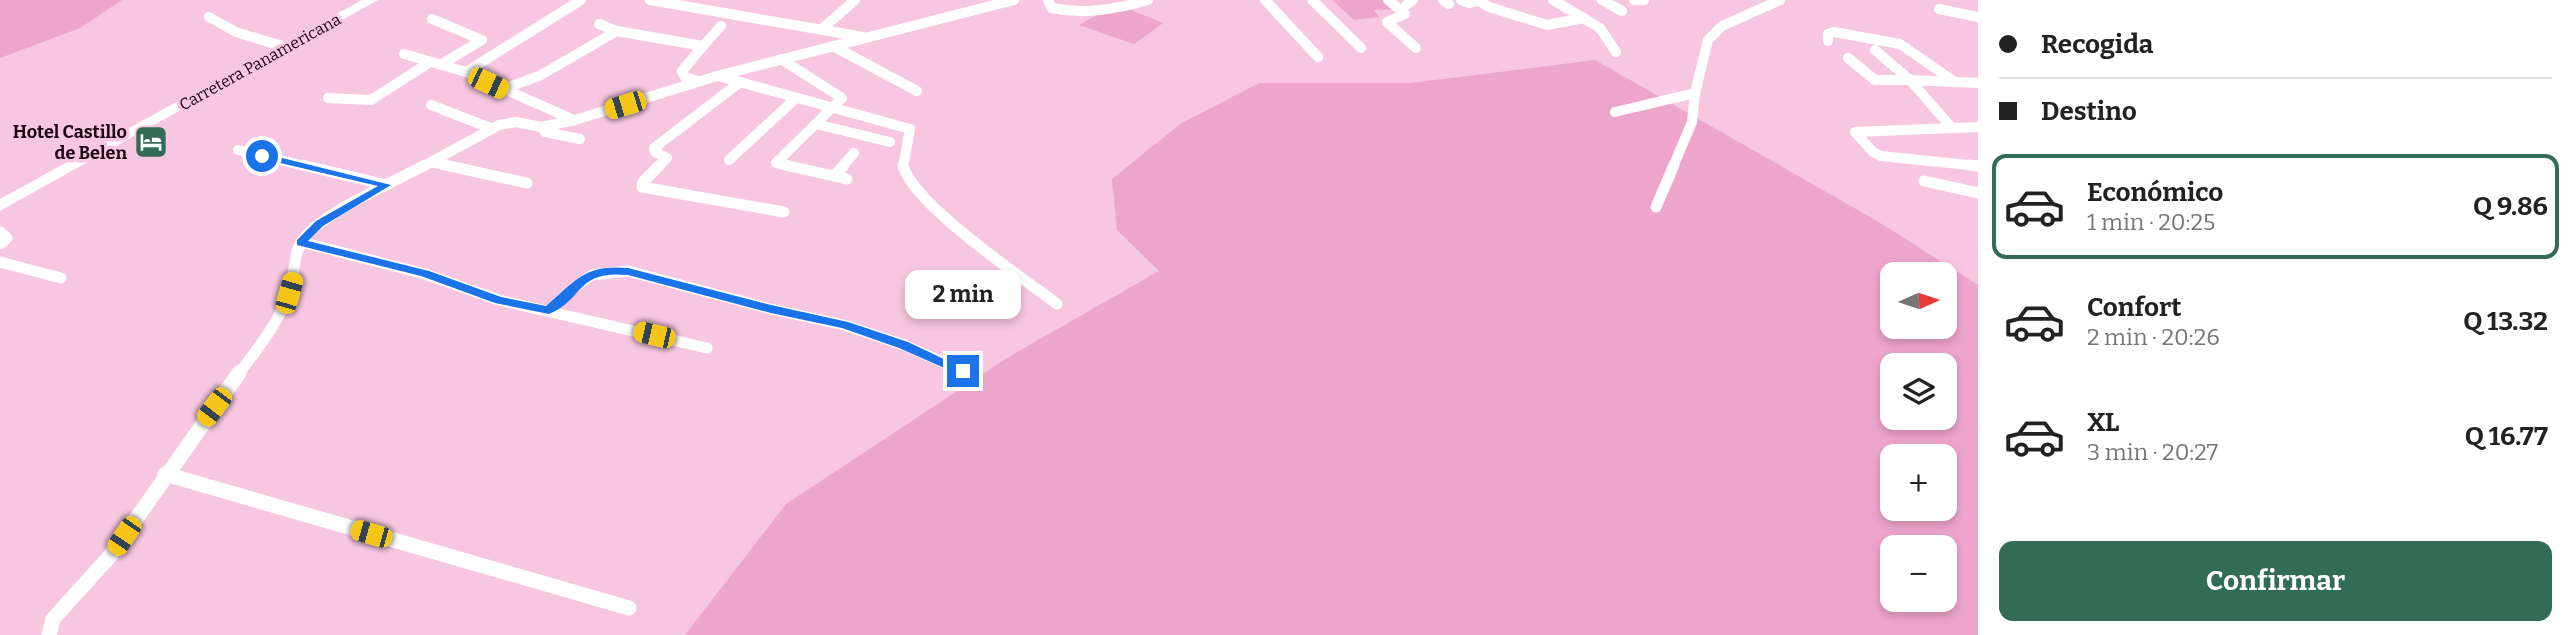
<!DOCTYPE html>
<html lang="es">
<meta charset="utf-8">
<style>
body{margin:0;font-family:Bitter,serif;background:#f2f2f2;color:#222;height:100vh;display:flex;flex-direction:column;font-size:26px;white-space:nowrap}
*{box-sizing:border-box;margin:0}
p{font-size:23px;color:#767676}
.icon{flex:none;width:38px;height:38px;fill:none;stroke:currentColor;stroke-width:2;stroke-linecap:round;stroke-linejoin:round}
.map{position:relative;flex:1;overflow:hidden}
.drawer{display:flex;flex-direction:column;background:#fff;width:595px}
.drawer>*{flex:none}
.guide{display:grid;align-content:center;height:154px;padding:0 21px;background:#fff}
.needle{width:46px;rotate:87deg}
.controls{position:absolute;left:1880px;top:262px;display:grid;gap:14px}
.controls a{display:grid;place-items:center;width:77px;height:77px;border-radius:14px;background:#fff;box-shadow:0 4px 10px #0003;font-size:35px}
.end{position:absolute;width:32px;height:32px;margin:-16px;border:9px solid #1a73e8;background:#fff;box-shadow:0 0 0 4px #fff}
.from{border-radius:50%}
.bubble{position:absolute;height:49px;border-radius:14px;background:#fff;box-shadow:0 4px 10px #0003;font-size:23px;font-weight:700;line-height:49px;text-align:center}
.car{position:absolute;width:21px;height:42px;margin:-21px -10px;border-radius:9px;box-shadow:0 0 5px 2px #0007;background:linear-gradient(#f5c518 24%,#345 0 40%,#f5c518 0 76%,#345 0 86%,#f5c518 0)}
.guide b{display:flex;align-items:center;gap:24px;height:66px;font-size:26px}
.guide b+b{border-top:2px solid #e0e0e0}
.guide i{width:18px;height:18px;background:#222}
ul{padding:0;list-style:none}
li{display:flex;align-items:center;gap:21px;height:105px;margin:0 14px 10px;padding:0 7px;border:4px solid transparent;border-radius:14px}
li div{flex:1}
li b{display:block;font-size:26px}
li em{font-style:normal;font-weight:700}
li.active{border-color:#326c56}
li>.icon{width:63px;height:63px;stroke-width:1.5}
.action{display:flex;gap:14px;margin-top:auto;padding:14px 21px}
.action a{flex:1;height:80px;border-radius:14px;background:#326c56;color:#fff;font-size:28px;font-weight:700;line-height:80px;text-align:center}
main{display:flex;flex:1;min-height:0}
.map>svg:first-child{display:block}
.green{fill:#eda5cc;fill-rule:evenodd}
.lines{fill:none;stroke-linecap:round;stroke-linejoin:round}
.minor-far2{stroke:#fff;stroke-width:10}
.minor-far1{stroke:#fff;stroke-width:11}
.minor{stroke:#fff;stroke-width:15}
.highway{fill:#fff;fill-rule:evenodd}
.route{fill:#1a73e8}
.labels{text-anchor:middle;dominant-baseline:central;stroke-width:7;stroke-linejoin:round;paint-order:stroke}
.far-street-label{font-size:16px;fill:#1c0312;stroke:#f7c6e0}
.poi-label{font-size:18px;font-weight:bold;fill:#1c0312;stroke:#f7c6e0;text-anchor:end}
</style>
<main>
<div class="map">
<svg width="1978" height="635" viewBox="0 0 1978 635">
<rect width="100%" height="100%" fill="#f7c6e0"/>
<g class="green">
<polygon points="0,0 122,0 80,28 0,58"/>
<polygon points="1332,0 1387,0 1398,9 1374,10 1379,17 1354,20"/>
<polygon points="1116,4 1163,23 1134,44 1079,25"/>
<path d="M1595 60 1877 221 1978 285V635H685L786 504 1007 358 1159 271 1117 230 1112 179 1180 124 1259 83H1411ZM1892 275H1944V327H1892ZM1892 366H1944V418H1892ZM1892 457H1944V509H1892ZM1892 548H1944V600H1892Z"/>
</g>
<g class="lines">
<g class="minor-far2">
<polyline points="650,0 863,37"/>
<path d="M1048 0 1052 8C1085 15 1116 9 1148 0"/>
<polyline points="1265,0 1318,57"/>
<polyline points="1312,0 1361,48"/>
<polyline points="1388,0 1405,14 1387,22 1416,48"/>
<polyline points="1443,0 1449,4"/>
<polyline points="1461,0 1469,3 1479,1"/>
<polyline points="1478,0 1489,7 1547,25 1584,18"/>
<polyline points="1553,0 1600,28 1616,52"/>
<polyline points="1602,0 1622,11"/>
<polyline points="1634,0 1644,0"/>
<polyline points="1406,5 1413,0"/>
<polyline points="1939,9 1978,17"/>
<polyline points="209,17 236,32 285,47"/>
<polyline points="432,19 482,40 440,65"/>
<polyline points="599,24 617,31 703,46 682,71 685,77 698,81"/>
<polyline points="822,29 855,0"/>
<polyline points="1828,41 1828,34 1834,32 1900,44 1955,82"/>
<polyline points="703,46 721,26"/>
<polyline points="833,46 917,91"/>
<polyline points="404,54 466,72 574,120"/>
<polyline points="1848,58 1875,80 1910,80 1875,50"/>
<polyline points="781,59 842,98 776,163 792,167"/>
<polyline points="466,72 581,0"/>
<polyline points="718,76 910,129 903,167"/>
<polyline points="503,89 539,76 617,31"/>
<polyline points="328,98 371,100 430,62"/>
<polyline points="431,105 493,129"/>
<polyline points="1615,112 1695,93"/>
<polyline points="816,124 890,142"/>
<polyline points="541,127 545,132 580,139"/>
<polyline points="1978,127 1855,132 1873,152 1881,156 1978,166"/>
<polyline points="1952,128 1910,80 1978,83"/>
<polyline points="238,150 309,167"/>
<polyline points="729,160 795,99"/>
<polyline points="431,162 453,167"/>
<polyline points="422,167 499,125 516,122 541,127 575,120 717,76 1014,0"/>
<polyline points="658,167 667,158 655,152 654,148 739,83"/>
<polyline points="842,167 854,153"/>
<polyline points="1673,167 1692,122 1695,93 1708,40 1722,26 1780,0"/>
</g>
<g class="minor-far1">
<polyline points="302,165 387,185"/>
<polyline points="445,165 527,183"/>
<polyline points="660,165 643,182 642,187 784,212"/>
<polyline points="785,165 847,179"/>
<path d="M903 165C912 204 1023 278 1057 304"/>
<polyline points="1968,165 1978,166"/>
<polyline points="834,176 844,165"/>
<polyline points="1924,181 1978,193"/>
<polyline points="1656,207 1674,165"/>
<polyline points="0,232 7,238 0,244"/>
<polyline points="301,242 425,274 499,300 707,348"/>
<polyline points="0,262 61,278"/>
<polyline points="549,310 576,286 592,275 628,271 771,309 844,325 904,345 963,371"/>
<path d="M238 375C257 349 278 324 289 293 295 277 293 254 302 241 321 213 394 182 425 165"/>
</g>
<g class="minor">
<polyline points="165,474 629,608"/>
<polyline points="49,635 53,619 110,556 239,373"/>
</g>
<polygon class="highway" points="362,0 378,0 0,211 0,199"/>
</g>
<path class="route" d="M262 153 391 185 323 226 308 241 429 271 501 297 546 306C576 280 585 264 628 268L771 305 848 322 908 342 969 371 967 374H958L899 348 842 328 771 313 628 275C575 270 585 299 549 314L495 303 421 276 297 245V240L316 221 378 186 259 158V154Z"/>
<defs>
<symbol id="hotel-square" viewBox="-11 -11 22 22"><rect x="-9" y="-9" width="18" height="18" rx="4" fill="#326c56" stroke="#f7c6e0"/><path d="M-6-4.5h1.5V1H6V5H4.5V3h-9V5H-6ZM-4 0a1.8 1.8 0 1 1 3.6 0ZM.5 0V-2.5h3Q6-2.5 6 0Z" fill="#fff"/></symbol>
</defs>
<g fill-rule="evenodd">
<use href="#hotel-square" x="132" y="123" width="38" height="38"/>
</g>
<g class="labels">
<g class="far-street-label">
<text transform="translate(260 62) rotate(-29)">Carretera Panamericana</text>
</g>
<g class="poi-label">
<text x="127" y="132">Hotel Castillo<tspan x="127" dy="21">de Belen</tspan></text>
</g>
</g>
</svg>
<div class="controls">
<a><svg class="needle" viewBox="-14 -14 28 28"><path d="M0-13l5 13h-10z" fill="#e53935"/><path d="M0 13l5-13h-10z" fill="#767676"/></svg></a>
<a><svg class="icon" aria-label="layers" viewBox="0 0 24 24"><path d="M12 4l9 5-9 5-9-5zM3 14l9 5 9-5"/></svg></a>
<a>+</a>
<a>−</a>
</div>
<i class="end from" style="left:262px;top:156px"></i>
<i class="end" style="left:963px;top:371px"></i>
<div class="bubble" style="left:905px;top:270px;width:116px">2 min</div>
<i class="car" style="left:488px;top:83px;rotate:115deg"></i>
<i class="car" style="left:625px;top:105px;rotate:253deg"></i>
<i class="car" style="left:289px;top:293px;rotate:16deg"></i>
<i class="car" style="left:654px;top:335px;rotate:283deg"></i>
<i class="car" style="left:214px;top:407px;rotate:217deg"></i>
<i class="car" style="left:371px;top:534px;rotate:286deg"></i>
<i class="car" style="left:124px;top:536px;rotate:214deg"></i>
</div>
<section class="drawer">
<div class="guide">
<b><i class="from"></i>Recogida</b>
<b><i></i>Destino</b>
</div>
<ul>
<li class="active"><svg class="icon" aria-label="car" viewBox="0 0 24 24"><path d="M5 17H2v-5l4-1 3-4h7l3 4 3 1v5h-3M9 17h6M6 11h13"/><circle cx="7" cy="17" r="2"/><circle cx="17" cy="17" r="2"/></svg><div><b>Económico</b><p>1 min · 20:25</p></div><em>Q 9.86</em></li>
<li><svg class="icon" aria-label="car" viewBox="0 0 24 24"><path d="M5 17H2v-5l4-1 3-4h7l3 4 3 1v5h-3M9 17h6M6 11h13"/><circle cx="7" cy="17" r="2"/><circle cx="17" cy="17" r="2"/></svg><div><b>Confort</b><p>2 min · 20:26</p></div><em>Q 13.32</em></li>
<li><svg class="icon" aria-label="car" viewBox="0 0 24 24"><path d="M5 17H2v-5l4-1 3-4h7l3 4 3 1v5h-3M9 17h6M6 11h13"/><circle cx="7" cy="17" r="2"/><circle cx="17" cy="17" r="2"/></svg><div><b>XL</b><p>3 min · 20:27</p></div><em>Q 16.77</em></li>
</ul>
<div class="action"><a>Confirmar</a></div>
</section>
</main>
